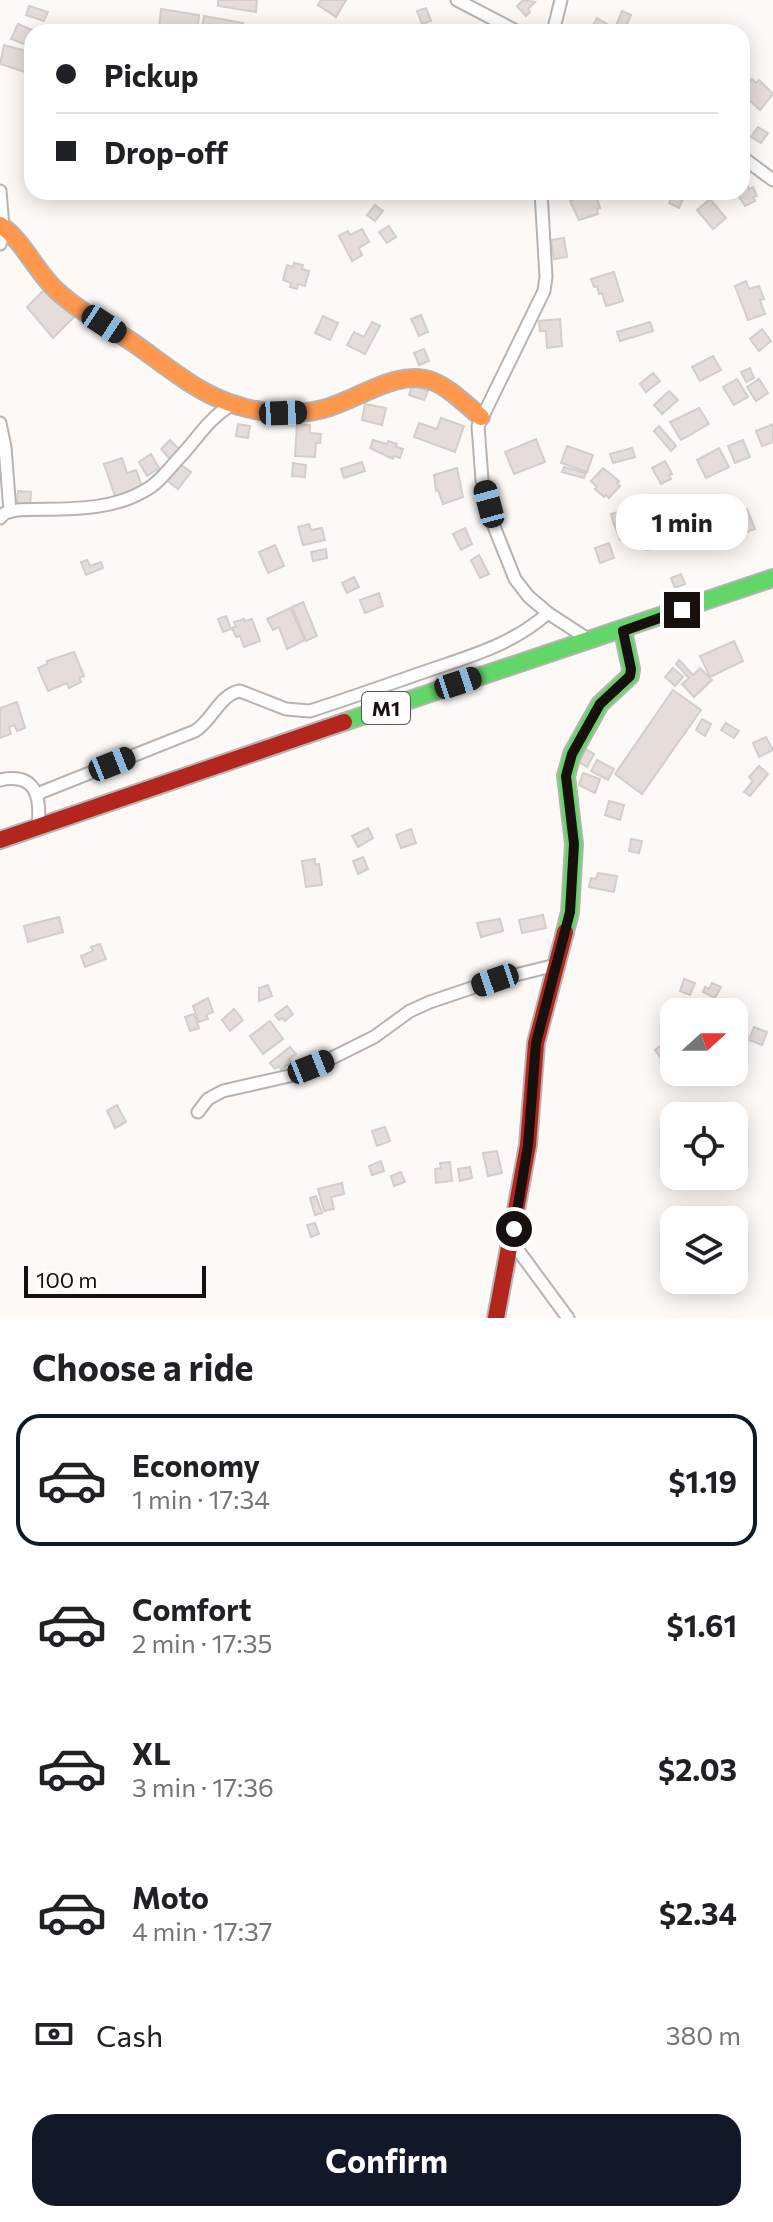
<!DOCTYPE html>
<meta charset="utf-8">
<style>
body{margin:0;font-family:Commissioner,sans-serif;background:#f2f2f2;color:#202124;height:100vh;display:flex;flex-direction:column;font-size:30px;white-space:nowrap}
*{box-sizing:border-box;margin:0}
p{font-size:26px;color:#757577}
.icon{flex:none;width:44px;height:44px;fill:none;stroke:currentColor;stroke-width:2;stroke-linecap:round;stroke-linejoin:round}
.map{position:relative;height:1318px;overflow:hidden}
.drawer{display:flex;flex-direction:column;background:#fff;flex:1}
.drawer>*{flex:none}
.top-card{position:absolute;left:24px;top:24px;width:726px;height:176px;border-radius:24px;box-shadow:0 4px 20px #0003;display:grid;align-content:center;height:176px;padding:0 32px;background:#fff}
.needle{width:52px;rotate:69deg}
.controls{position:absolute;left:660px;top:998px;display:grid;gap:16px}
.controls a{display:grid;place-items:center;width:88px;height:88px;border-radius:16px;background:#fff;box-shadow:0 4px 20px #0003;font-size:40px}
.scale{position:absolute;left:24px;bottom:20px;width:182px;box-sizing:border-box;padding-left:8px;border:4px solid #18100d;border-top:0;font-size:22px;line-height:28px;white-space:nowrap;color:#18100d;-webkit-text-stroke:6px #fff;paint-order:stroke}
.end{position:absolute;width:36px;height:36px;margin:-18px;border:10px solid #18100d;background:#fff;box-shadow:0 0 0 4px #fff}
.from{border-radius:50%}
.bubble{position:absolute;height:56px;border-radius:24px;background:#fff;box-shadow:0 4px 20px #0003;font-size:26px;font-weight:700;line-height:56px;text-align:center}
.car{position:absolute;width:24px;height:48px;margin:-24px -12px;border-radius:10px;box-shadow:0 0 6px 2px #0007;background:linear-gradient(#222 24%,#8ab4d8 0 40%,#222 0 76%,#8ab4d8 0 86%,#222 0)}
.top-card b{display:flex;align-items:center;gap:28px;height:76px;font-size:30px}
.top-card b+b{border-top:2px solid #e0e0e0}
.top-card i{width:20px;height:20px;background:#202124}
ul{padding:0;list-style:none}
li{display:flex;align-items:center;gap:24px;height:132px;margin:0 16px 12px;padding:0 16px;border:4px solid transparent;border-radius:24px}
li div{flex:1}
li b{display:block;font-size:30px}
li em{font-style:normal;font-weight:700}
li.active{border-color:#111827}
li>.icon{width:72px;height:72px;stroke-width:1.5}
h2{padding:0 32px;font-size:36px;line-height:96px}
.pay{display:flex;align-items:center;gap:20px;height:88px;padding:0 32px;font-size:30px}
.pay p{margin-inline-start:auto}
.primary-button{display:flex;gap:16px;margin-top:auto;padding:16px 32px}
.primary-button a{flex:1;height:92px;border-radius:24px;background:#111827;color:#fff;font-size:32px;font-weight:700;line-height:92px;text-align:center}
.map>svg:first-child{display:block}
.building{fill:#e6ddda;stroke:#d3cecb;stroke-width:2}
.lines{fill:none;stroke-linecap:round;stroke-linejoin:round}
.street-casing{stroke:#b8b3b1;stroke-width:15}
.fast-casing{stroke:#b8b3b1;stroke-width:20}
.slow-casing{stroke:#b8b3b1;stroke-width:20}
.jam-casing{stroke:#b8b3b1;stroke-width:20}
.street{stroke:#fffefe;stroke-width:11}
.fast{stroke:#63d668;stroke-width:16}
.slow{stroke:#ff974d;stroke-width:16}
.jam{stroke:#b3261e;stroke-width:16}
.route{stroke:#18100d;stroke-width:10}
.labels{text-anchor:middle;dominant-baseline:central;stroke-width:6;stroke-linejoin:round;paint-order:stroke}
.shield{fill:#fff;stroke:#5d5856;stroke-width:2}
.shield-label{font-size:20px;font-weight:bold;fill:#18100d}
</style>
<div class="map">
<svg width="773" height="1318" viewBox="0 0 773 1318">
<rect width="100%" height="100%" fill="#fcf9f7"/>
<g class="building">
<polygon points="218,0 257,0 256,12 218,6"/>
<polygon points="321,0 346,0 336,17 318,5"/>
<polygon points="523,0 535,2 528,9 530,12 526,16 517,6"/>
<polygon points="29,6 48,12 44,21 26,15"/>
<polygon points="426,8 431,21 422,24 417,11"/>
<polygon points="161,9 199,15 197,32 159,28"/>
<polygon points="622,11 631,15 625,29 616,26"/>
<polygon points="204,16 243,23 241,32 201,32"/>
<polygon points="597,18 607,24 602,32 592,27"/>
<polygon points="18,24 37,32 32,32 32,47 11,39"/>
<polygon points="4,45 30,52 25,72 0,64"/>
<polygon points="752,79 756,83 759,80 773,94 760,110 749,100 746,104 742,100 742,90"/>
<polygon points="758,127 768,133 761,143 751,137"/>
<polygon points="747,184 749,189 753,187 757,196 753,197 755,201 745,206 738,195 738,192 742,192 742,186"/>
<polygon points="578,192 591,192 594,199 597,198 600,208 597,209 598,214 579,220 570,201 573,200 571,194"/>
<polygon points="673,194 683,199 679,208 669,203"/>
<polygon points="710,199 726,218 713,229 697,210"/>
<polygon points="375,205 383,211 375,221 367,215"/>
<polygon points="389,226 396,237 387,243 379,232"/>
<polygon points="362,229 369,242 359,248 362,255 352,261 339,236 348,231 350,235"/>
<polygon points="564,238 567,257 554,259 551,240"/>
<polygon points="294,263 303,265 302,269 309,271 305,286 298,284 297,289 290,287 291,283 283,280 287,265 293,267"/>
<polygon points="614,272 623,301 606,306 602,293 599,294 597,286 594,287 591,279"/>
<polygon points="746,281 749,289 759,286 764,299 760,300 765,314 748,320 735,286"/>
<polygon points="44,290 74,317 53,338 27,307"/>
<polygon points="421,315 428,332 419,336 411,319"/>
<polygon points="323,316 338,323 330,340 315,333"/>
<polygon points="560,319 562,346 547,348 546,331 540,331 539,321"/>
<polygon points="372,322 380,326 365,354 347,345 354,332 364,337"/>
<polygon points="650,322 653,331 620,341 617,332"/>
<polygon points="762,329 771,341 759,351 750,339"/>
<polygon points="424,349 429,361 419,365 414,353"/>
<polygon points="713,356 721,370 700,381 692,367"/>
<polygon points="750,368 754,378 746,382 741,372"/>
<polygon points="653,373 660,381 646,392 640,384"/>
<polygon points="737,379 748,397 734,405 723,387"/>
<polygon points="759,379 768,393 756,401 747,387"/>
<polygon points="412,385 428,391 424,400 409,395"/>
<polygon points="669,391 678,400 662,414 654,405"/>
<polygon points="365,404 386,408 382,425 362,420"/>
<polygon points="699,408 709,424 681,440 670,422"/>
<polygon points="441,418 464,426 455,452 414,437 419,423 437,429"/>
<polygon points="238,424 250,426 248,438 236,436"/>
<polygon points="297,424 310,425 310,433 321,434 320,443 316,443 315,457 295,456"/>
<polygon points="773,424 773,442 762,446 756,431"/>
<polygon points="659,426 676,446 671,451 654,431"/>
<polygon points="536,439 545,462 514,474 505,452"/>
<polygon points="170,440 180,450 170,459 161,449"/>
<polygon points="373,440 387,444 388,441 397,444 396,447 403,449 400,458 394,456 393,459 370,448"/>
<polygon points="743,440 750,457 735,463 728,446"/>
<polygon points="567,446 593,455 587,472 561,463"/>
<polygon points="632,448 635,457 613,463 610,454"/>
<polygon points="719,448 729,467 706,478 697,460"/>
<polygon points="151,454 159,468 147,476 139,462"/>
<polygon points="122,458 127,473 136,470 143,489 116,499 104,464"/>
<polygon points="665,461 672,474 669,475 671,479 661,484 652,468"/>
<polygon points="177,462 191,472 178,489 165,479"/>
<polygon points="362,462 365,471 344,478 341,469"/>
<polygon points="293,463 306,465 305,477 292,476"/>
<polygon points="564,467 586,473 584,478 562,472"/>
<polygon points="457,468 463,497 443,504 438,490 436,491 434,475"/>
<polygon points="603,468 619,481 617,483 620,486 609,498 606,495 604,497 595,489 597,487 591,481"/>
<polygon points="18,491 31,492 30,506 17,505"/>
<polygon points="668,505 673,527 687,524 691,539 646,550 642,530 656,527 652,509"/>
<polygon points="747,509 755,529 738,535 739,539 719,547 710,522 724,513 726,517"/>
<polygon points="621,511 624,521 614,525 611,514"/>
<polygon points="309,524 311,530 322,528 325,540 303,545 298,527"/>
<polygon points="625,524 629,536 620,540 615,527"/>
<polygon points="465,528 472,544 461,550 453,534"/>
<polygon points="609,543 614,558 600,563 595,548"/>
<polygon points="275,545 284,566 268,573 259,552"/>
<polygon points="326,549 327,558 313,561 311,552"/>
<polygon points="479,555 489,574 480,578 471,560"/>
<polygon points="87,560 90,566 101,562 103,568 86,575 81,562"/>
<polygon points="681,574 685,584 675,588 671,578"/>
<polygon points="354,577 359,587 347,593 342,583"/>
<polygon points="379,593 383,606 365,613 360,600"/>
<polygon points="303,602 317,636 306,641 292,607"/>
<polygon points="290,608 305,640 287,649 279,627 273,630 267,619"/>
<polygon points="226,616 231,629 223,632 218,619"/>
<polygon points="244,619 245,621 252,619 260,641 244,647 240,636 236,637 232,628 236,626 234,622"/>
<polygon points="734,641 743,661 710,677 700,656"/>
<polygon points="74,652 84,676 79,678 81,682 69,688 67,683 48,691 38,668 47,664 47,661"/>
<polygon points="679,660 693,675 700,668 712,680 694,697 682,684 689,678 676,664"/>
<polygon points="673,668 683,677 675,686 665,677"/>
<polygon points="673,690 701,710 642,794 615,774"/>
<polygon points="17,702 25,728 17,731 14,725 9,727 11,734 0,738 0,708"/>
<polygon points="702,719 711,724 705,736 696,730"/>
<polygon points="726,723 739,731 734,738 721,730"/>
<polygon points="766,737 773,750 759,757 753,743"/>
<polygon points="586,749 594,754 587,767 579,762"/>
<polygon points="597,760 614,769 608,780 591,771"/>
<polygon points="759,766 768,774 750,796 744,792 753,781 749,777"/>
<polygon points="583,773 600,779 595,793 579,785"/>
<polygon points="609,801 624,805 620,820 605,815"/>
<polygon points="368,828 373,838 358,847 352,836"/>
<polygon points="411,829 416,843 401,848 396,835"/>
<polygon points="631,839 642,841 639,853 629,851"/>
<polygon points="363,857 368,869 358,874 353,861"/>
<polygon points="315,859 315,865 319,864 322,885 306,887 302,861"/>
<polygon points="598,873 617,876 614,892 589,887 591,878 596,879"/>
<polygon points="543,915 546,928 522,933 519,920"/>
<polygon points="59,917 63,932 28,942 24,926"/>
<polygon points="500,919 503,931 481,937 477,923"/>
<polygon points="100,944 106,959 85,967 81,956 93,951 91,947"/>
<polygon points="684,979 695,983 690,995 680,991"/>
<polygon points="712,983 721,987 715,998 703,992 705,987 709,989"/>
<polygon points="268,985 272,996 259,1001 259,988"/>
<polygon points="208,998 213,1012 206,1015 208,1019 199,1022 193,1006"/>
<polygon points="287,1006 293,1014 285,1021 283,1018 279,1020 275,1015"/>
<polygon points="234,1009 243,1020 230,1031 222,1020"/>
<polygon points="194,1014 199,1028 190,1031 185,1017"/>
<polygon points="270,1021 283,1039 263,1054 250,1036"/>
<polygon points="754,1027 767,1032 762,1045 749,1040"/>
<polygon points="666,1042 672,1050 661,1058 655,1050"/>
<polygon points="290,1047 296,1054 289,1059 291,1062 281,1070 279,1066 275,1069 270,1063"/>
<polygon points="117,1105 126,1122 115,1128 107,1111"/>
<polygon points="385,1127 390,1141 377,1146 372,1131"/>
<polygon points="497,1151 502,1173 488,1176 483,1153"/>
<polygon points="381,1161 384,1171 372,1175 369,1166"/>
<polygon points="450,1162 452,1181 436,1183 435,1169 441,1168 440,1163"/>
<polygon points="470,1167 472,1178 460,1181 458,1169"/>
<polygon points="401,1172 405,1182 394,1186 391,1176"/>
<polygon points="342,1183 344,1194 331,1197 334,1209 324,1211 318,1189"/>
<polygon points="316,1196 322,1213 315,1215 310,1198"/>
<polygon points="315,1223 319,1234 311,1237 307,1225"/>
</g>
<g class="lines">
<defs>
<g id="street">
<polyline points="457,0 518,32"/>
<polyline points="553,32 561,0"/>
<polyline points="742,157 773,180"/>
<polyline points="0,191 3,227"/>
<polyline points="541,192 546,277 544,291 478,426 482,480 495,529 515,579 528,596 548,613 591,641"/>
<polyline points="0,244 5,228"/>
<polyline points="0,423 5,447 10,511"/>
<path d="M0 518 5 513 17 510C59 508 107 513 144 491 158 484 169 469 179 458 197 439 208 419 231 405"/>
<path d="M0 780C37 772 41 798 38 827"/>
<path d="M37 794 195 731C212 721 220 694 240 691L286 709 310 711C347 699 384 686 421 673 467 657 511 646 548 613"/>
<polyline points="198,1112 208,1099 223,1091 289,1076 332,1058 374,1037 410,1011 430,1002 495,980 556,965"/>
<polyline points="512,1242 568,1318"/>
</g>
<g id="fast">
<polyline points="344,722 773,578"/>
<polyline points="565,932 570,912 574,844 566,776 572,754 600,704 630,676 631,669 623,631"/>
</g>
<path id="slow" d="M0 225C21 238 36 271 55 289 79 312 109 326 135 344 168 367 199 395 239 406 265 414 296 416 323 409 356 401 397 368 432 381 450 388 466 405 481 417"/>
<g id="jam">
<polyline points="0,840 344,722"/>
<polyline points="496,1318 528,1145 536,1043 565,932"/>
</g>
</defs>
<use href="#street" class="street-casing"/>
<use href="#fast" class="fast-casing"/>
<use href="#slow" class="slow-casing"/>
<use href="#jam" class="jam-casing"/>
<use href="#street" class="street"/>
<use href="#fast" class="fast"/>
<use href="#slow" class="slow"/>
<use href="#jam" class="jam"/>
</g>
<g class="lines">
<polyline class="route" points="514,1229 528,1145 536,1043 570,912 574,844 566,776 572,754 600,704 630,676 631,669 623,631 682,610"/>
</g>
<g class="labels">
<rect class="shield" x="362" y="692" width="48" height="32" rx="6"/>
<g class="shield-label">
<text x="386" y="708">M1</text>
</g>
</g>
</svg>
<div class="controls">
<a><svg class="needle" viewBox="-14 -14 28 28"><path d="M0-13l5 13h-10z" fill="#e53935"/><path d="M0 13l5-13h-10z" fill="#757577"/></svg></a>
<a><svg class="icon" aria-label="locate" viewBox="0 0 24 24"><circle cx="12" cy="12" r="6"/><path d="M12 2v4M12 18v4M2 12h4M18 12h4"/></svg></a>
<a><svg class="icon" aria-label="layers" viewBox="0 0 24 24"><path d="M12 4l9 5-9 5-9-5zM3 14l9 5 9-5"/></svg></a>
</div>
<div class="scale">100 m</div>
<i class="end from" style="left:514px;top:1229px"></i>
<i class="end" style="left:682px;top:610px"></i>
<div class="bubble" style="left:616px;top:494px;width:132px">1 min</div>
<i class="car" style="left:104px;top:324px;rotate:123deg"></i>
<i class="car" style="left:283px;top:413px;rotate:88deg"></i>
<i class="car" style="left:489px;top:504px;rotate:345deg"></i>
<i class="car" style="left:458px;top:683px;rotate:72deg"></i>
<i class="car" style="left:112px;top:764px;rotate:68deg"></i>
<i class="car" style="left:495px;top:980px;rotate:251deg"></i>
<i class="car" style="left:311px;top:1067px;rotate:68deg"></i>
<div class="top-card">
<b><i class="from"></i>Pickup</b>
<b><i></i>Drop-off</b>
</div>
</div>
<section class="drawer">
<h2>Choose a ride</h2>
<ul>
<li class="active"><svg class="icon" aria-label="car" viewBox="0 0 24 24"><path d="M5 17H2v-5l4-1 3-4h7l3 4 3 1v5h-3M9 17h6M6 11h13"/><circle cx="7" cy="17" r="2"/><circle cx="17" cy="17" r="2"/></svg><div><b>Economy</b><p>1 min · 17:34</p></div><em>$1.19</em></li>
<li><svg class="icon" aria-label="car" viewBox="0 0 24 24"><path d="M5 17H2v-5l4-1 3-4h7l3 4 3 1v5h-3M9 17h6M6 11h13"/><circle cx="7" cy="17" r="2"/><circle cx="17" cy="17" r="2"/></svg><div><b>Comfort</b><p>2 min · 17:35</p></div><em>$1.61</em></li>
<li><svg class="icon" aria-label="car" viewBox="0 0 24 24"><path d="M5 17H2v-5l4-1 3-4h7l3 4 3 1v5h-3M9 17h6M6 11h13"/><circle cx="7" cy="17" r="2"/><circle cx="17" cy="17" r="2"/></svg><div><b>XL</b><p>3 min · 17:36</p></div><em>$2.03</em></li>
<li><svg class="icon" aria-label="car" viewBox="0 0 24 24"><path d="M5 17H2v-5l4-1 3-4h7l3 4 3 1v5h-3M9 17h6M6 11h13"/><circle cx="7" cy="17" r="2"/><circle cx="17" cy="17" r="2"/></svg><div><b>Moto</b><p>4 min · 17:37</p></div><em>$2.34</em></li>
</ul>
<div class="pay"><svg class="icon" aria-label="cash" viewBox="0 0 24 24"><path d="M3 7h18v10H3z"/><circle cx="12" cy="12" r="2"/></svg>Cash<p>380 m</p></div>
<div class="primary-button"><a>Confirm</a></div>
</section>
